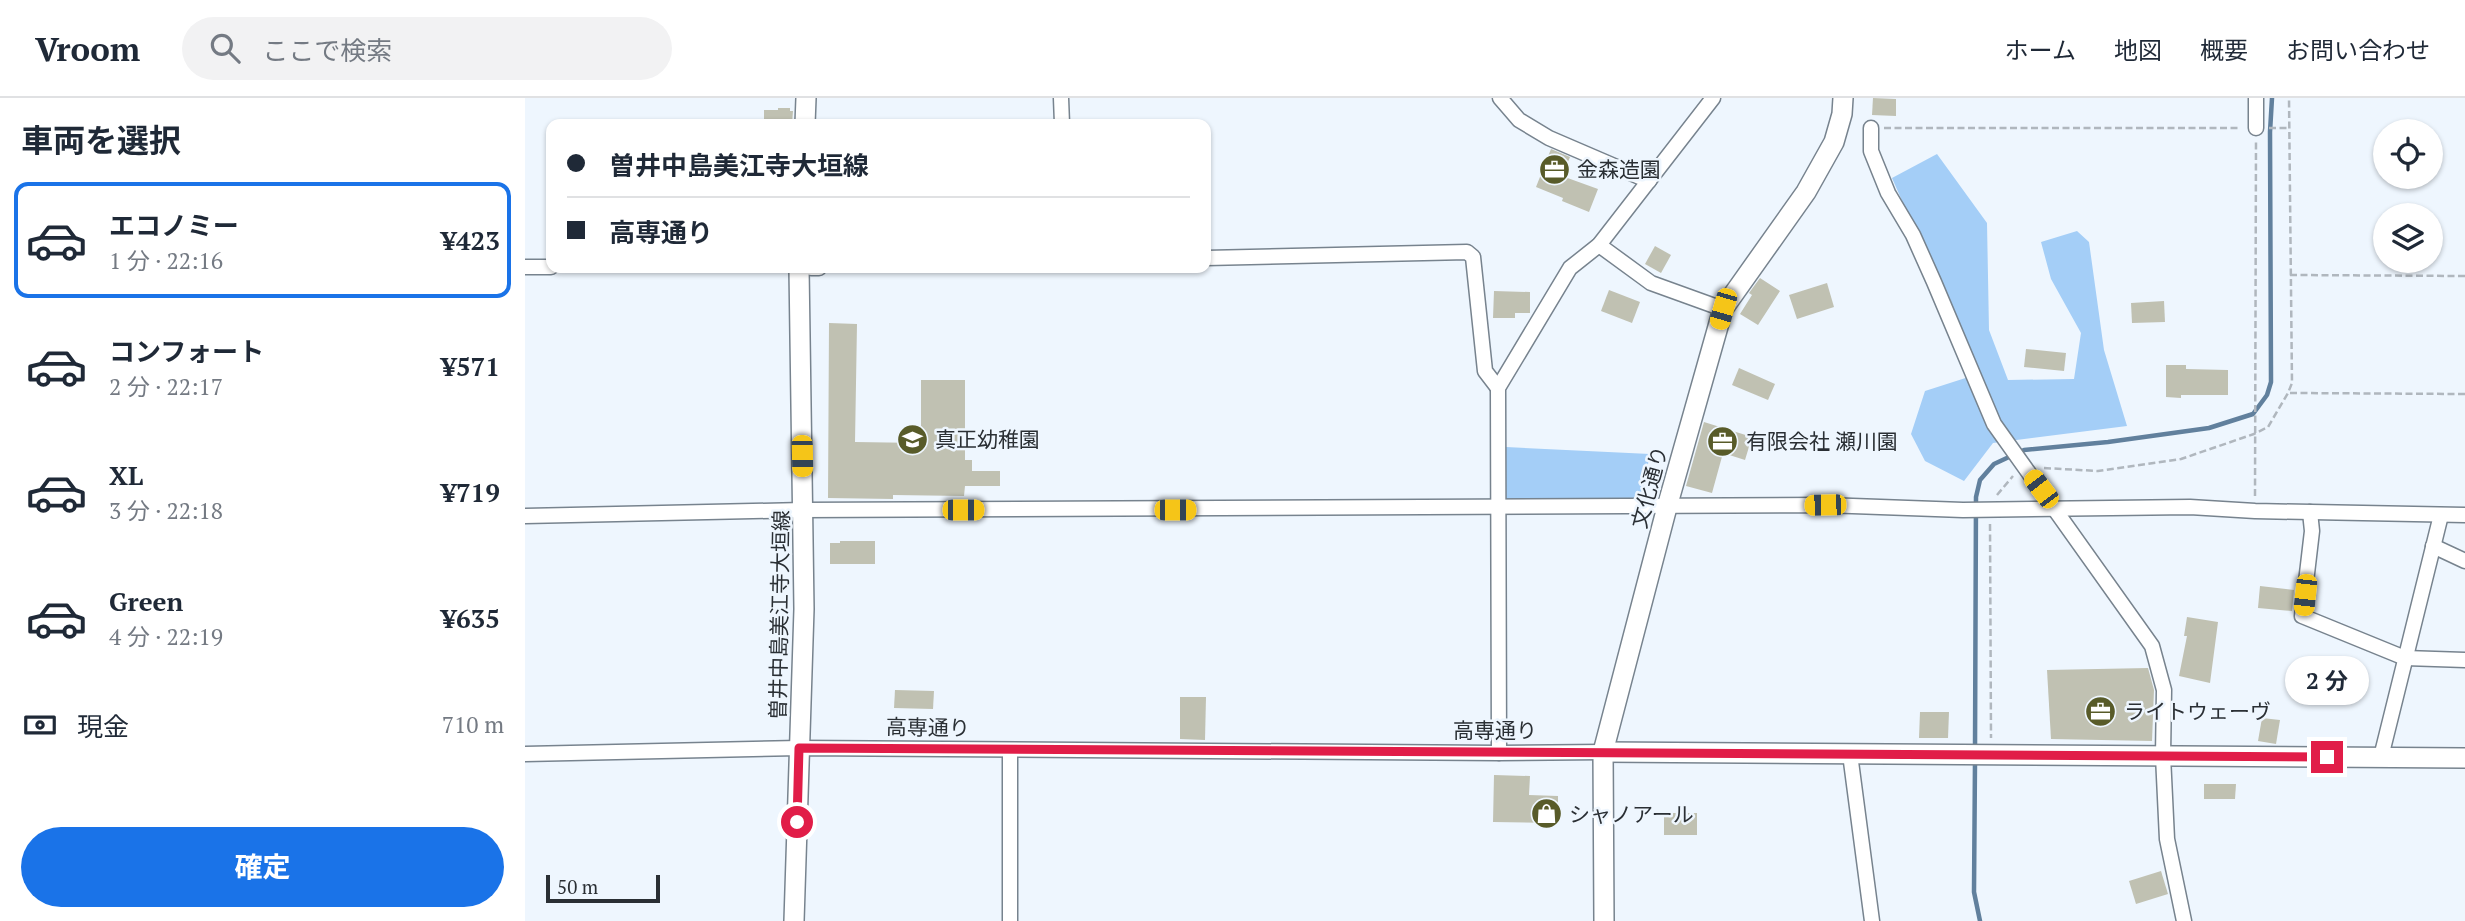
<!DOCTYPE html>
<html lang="ja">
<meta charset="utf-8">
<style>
body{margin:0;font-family:"PT Serif","Noto Sans JP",serif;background:#f2f2f3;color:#1f2937;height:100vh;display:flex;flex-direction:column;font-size:26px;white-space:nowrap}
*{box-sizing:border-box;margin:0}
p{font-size:23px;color:#747a83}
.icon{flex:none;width:38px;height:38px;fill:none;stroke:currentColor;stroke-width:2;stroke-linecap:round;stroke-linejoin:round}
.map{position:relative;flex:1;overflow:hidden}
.drawer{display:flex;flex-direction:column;background:#fff;width:525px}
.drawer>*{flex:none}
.guide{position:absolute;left:21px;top:21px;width:665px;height:154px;border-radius:14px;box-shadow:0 2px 5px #0004;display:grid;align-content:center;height:154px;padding:0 21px;background:#fff}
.fabs{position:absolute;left:1848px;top:21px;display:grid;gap:14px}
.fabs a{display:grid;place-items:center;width:70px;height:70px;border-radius:50%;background:#fff;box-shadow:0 2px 5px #0004;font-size:35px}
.scale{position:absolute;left:21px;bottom:18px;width:114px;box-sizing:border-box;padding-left:7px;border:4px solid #2a2f34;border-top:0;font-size:19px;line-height:24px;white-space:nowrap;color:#2a2f34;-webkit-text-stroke:5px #eef6fe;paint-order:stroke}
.end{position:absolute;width:32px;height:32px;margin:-16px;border:9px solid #e11d48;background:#fff;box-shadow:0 0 0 4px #fff}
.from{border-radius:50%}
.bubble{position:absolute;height:49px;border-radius:24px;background:#fff;box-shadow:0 2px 5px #0004;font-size:23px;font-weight:700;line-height:49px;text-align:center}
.car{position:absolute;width:21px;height:42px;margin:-21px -10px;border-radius:9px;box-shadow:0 0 5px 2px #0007;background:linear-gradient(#f5c518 24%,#345 0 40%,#f5c518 0 76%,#345 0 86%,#f5c518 0)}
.guide b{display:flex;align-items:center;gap:24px;height:66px;font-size:26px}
.guide b+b{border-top:2px solid #e0e1e3}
.guide i{width:18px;height:18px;background:#1f2937}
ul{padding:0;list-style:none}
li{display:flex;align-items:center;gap:21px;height:116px;margin:0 14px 10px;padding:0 7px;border:4px solid transparent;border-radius:14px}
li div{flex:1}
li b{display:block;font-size:26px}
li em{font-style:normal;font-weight:700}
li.active{border-color:#1a73e8}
li>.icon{width:63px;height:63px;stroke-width:1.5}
h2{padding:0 21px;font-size:32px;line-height:84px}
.pay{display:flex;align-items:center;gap:18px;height:77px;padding:0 21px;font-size:26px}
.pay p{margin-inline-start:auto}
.primary-button{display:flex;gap:14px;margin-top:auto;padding:14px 21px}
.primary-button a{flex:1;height:80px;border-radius:42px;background:#1a73e8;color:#fff;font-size:28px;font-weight:700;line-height:80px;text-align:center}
header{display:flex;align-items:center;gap:42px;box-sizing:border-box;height:98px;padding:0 35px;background:#fff;border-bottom:2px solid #e0e1e3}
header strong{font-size:33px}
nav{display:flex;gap:38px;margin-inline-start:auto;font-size:24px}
.search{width:490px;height:63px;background:#f2f2f3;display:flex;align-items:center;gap:18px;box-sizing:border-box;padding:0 24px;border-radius:38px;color:#747a83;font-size:26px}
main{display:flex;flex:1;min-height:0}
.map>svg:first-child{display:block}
.green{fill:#a4cef7}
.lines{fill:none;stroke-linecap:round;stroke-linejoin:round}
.stream{stroke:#61809d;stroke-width:4.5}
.building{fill:#c0c1b2}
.street-casing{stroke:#77838e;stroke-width:17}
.secondary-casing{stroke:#77838e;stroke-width:22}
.path{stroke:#b0b7be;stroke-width:2.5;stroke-dasharray:7 3.5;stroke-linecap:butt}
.street{stroke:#fff;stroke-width:14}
.secondary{stroke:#fff;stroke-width:19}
.route{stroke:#e11d48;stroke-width:9}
.labels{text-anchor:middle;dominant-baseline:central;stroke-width:5;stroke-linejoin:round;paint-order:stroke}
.poi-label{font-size:21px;fill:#2a2f34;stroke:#eef6fe;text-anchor:start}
.street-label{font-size:21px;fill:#2a2f34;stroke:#eef6fe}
</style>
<header>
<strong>Vroom</strong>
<div class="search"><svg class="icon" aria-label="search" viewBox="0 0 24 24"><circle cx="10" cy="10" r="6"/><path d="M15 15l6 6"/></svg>ここで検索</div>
<nav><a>ホーム</a><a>地図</a><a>概要</a><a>お問い合わせ</a></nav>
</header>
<main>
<section class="drawer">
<h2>車両を選択</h2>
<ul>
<li class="active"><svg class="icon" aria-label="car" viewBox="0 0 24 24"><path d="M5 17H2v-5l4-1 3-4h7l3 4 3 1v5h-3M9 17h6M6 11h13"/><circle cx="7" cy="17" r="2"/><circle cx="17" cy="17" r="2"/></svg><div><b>エコノミー</b><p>1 分 · 22:16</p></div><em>¥423</em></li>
<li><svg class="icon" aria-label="car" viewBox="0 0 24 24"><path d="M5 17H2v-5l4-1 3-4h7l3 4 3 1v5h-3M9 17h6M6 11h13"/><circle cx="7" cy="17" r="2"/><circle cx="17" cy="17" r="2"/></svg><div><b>コンフォート</b><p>2 分 · 22:17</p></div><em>¥571</em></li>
<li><svg class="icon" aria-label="car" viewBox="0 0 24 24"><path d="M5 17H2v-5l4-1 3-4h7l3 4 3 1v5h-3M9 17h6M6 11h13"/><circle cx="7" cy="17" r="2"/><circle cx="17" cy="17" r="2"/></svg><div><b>XL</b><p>3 分 · 22:18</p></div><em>¥719</em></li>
<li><svg class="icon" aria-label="car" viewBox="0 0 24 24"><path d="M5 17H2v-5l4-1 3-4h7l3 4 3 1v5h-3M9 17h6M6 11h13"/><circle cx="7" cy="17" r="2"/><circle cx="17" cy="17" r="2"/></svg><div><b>Green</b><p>4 分 · 22:19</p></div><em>¥635</em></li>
</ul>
<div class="pay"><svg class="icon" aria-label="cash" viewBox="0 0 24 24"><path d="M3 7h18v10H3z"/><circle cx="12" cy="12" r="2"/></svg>現金<p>710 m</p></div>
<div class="primary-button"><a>確定</a></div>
</section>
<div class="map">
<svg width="1940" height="823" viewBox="0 0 1940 823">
<rect width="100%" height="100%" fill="#eef6fe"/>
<g class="green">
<polygon points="1412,56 1462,125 1464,232 1483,282 1549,281 1556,235 1526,181 1516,144 1552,133 1564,144 1579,252 1602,328 1468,345 1439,383 1400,363 1386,336 1400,293 1453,276 1367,80"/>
<polygon points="981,349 1125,356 1116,403 980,402"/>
</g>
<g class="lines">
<g class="stream">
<polyline points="1450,651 1451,399 1455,382 1469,366 1499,352 1583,344 1684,330 1728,316 1742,297 1746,284 1745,34 1747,0"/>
<polyline points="1450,663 1449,794 1455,823"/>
</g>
</g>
<g class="building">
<polygon points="1348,0 1371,1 1371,18 1347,17"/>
<polygon points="253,10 265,10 265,13 268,13 267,26 239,26 239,12 253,12"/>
<polygon points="1026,51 1045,59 1037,78 1073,91 1064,114 1037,103 1038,100 1011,89"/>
<polygon points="1130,148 1146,157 1136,175 1120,166"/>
<polygon points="1235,180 1255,193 1233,227 1215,216 1227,197 1224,195"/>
<polygon points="1302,185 1309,209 1272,221 1264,197"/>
<polygon points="1084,192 1115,204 1107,225 1076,213"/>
<polygon points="969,193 1005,194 1005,215 990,215 990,220 968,220"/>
<polygon points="1639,203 1640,224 1607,225 1606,205"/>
<polygon points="304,225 332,226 330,344 396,345 396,282 440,282 440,362 447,362 447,373 475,373 475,388 440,388 439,398 368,397 368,401 303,400"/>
<polygon points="1501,251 1541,255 1539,273 1499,269"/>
<polygon points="1641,267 1661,267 1661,271 1703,272 1703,297 1656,297 1656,300 1641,299"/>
<polygon points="1214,270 1250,286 1243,302 1207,287"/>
<polygon points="1179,324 1227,339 1220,362 1198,355 1187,395 1161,388"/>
<polygon points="315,443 350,443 350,466 305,466 305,445 315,445"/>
<polygon points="1735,488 1769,492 1767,513 1733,510"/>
<polygon points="1662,519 1693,524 1685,585 1654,578 1662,538 1659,538"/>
<polygon points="1623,570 1629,592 1627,643 1526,641 1522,572"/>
<polygon points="370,592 409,593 408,611 369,610"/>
<polygon points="655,599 681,599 680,642 655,641"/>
<polygon points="1395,614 1424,614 1423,640 1394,640"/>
<polygon points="1737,620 1755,622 1751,646 1733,643"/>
<polygon points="969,677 1005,678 1004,697 1033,698 1033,725 968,724"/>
<polygon points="1679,686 1711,686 1710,701 1679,701"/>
<rect x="1139" y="715" width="33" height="22"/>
<polygon points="1636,773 1643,796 1611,806 1604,783"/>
</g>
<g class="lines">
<defs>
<g id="street">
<polyline points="536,0 537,26"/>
<polyline points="975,0 994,22 1024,40 1124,83"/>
<polyline points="1346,30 1346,53 1363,95 1388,137 1409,184 1469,326 1627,548 1639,592 1638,658 1642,741 1659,823"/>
<polyline points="1731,30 1731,0"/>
<polyline points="1074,147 1126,185 1198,211"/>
<polyline points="681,160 942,154 948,159 960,273 973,290"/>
<polyline points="0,169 26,169"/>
<polyline points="286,170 294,170"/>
<polyline points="1785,414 1787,433 1777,518 1880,560 1940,562"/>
<polyline points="0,418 278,412 1300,407 1438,412 1665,409 1730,413 1940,417"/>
<polyline points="1908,448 1940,463"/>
<polyline points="485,653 485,823"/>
<polyline points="974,655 973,290 1045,170 1074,147 1188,0"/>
<polyline points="0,656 274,650 974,655 1078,654"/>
<polyline points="1325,656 1347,823"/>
<polyline points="1856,659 1916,417"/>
</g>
<g id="secondary">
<polyline points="280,26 281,0"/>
<polyline points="1078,654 1940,660"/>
<polyline points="269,823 279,511 274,170"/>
<polyline points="1079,823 1078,654 1142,409 1198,211 1281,94 1309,44 1317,16 1318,0"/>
</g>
</defs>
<use href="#street" class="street-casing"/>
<use href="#secondary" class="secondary-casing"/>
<g class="path">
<polyline points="1359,30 1716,30"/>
<polyline points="1744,30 1764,30"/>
<polyline points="1765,177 1940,178"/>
<polyline points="1765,295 1940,296"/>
<polyline points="1519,370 1573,373 1656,361 1729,336 1743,329 1763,295 1767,285 1764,0"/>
<polyline points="1472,397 1488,378"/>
<polyline points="1730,398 1731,44"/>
<polyline points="1465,426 1466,640"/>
</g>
<use href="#street" class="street"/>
<use href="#secondary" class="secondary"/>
</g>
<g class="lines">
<polyline class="route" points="272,724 274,650 1802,659"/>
</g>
<defs>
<symbol id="office-disc" viewBox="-11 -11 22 22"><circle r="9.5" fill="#585b29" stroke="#eef6fe"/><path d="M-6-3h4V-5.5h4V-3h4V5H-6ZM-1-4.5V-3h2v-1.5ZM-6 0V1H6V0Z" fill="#fff"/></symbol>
<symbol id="school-disc" viewBox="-11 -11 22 22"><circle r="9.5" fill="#585b29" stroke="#eef6fe"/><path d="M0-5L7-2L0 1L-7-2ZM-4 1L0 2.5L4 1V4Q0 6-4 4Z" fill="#fff"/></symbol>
<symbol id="shop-disc" viewBox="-11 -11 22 22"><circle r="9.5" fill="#585b29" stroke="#eef6fe"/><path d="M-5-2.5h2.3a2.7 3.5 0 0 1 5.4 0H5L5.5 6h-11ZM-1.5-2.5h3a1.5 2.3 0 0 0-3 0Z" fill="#fff"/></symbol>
</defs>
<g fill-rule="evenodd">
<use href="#office-disc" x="1012" y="54" width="35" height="35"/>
<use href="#school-disc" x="370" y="324" width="35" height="35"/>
<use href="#office-disc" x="1180" y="326" width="35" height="35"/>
<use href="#office-disc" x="1558" y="596" width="35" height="35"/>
<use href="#shop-disc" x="1004" y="698" width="35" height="35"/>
</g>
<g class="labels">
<g class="poi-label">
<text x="1052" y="71">金森造園</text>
<text x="410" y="341">真正幼稚園</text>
<text x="1221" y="343">有限会社 瀬川園</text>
<text x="1599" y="613">ライトウェーヴ</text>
<text x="1044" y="716">シャノアール</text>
</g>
<g class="street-label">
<text transform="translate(1124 389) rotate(-75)">文化通り</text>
<text transform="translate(254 517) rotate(-89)">曽井中島美江寺大垣線</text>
<text transform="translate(403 629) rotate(1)">高専通り</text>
<text x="970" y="632">高専通り</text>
</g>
</g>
</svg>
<div class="fabs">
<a><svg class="icon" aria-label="locate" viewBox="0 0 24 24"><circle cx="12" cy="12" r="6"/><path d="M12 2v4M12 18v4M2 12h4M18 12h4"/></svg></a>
<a><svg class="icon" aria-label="layers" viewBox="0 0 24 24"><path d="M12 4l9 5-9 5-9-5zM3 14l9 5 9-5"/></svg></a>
</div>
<div class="scale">50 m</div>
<i class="end from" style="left:272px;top:724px"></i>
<i class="end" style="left:1802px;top:659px"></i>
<div class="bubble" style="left:1760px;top:558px;width:84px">2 分</div>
<i class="car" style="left:1198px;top:211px;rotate:196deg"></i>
<i class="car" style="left:277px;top:358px;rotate:179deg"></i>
<i class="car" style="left:1516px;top:391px;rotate:323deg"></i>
<i class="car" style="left:1300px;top:407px;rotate:269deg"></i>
<i class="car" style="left:438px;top:412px;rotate:90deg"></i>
<i class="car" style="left:650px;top:412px;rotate:90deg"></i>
<i class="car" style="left:1780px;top:497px;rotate:186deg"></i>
<div class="guide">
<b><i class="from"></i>曽井中島美江寺大垣線</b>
<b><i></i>高専通り</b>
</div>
</div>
</main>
